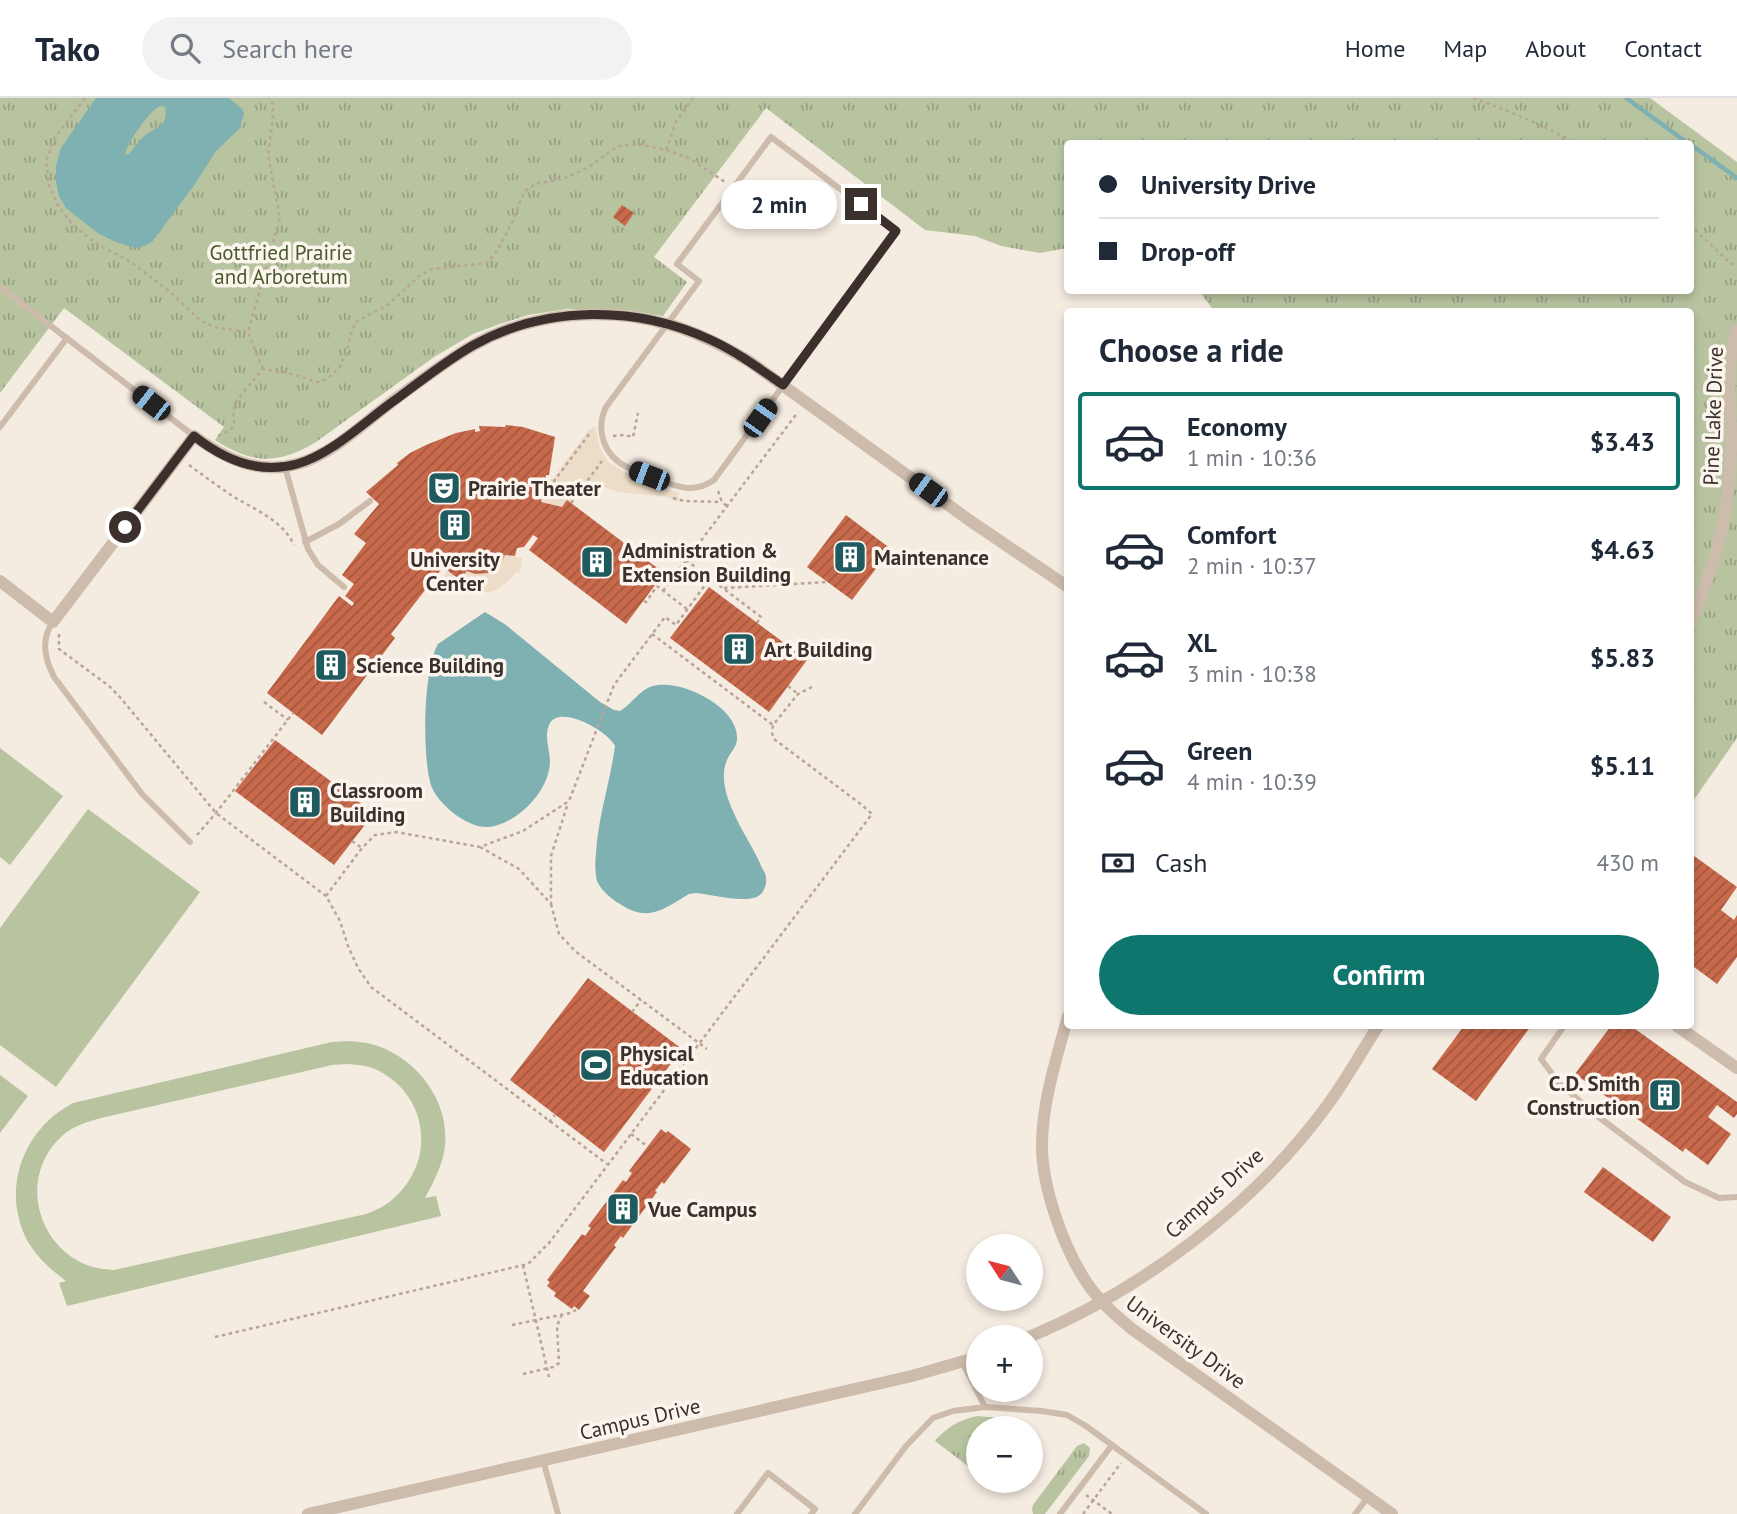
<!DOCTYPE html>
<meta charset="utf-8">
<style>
body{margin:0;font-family:"PT Sans",sans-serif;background:#f2f2f3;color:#1f2937;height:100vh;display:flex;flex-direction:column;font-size:26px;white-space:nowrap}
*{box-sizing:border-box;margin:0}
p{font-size:23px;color:#747a83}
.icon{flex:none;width:38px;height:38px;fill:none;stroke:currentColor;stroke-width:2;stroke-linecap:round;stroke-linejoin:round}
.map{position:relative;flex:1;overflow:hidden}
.drawer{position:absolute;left:1064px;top:210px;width:630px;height:721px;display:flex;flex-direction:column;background:#fff;border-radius:7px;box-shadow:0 4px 10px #0003}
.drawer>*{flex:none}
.guide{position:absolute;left:1064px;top:42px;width:630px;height:154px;border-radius:7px;box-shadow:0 4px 10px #0003;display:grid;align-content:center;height:154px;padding:0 35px;background:#fff}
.needle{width:46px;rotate:306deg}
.controls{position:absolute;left:966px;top:1136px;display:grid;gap:14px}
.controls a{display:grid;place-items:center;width:77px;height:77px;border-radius:50%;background:#fff;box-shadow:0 4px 10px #0003;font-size:35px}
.end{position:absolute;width:32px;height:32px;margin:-16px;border:9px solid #3b302b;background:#fff;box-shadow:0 0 0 4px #fff}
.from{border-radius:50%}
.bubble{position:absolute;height:49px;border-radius:24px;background:#fff;box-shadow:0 4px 10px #0003;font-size:23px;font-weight:600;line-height:49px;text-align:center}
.car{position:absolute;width:21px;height:42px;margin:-21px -10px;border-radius:9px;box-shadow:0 0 5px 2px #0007;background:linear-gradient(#222 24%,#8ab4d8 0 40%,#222 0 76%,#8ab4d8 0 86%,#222 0)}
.guide b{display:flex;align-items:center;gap:24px;height:66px;font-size:26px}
.guide b+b{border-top:2px solid #e0e1e3}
.guide i{width:18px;height:18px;background:#1f2937}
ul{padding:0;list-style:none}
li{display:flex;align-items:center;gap:21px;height:98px;margin:0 14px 10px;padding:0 21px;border:4px solid transparent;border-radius:7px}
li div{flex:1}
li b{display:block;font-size:26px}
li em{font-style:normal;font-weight:600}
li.active{border-color:#0f766e}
li>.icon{width:63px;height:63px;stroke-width:1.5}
h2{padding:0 35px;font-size:32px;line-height:84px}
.pay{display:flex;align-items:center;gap:18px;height:77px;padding:0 35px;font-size:26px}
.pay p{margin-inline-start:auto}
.cta{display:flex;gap:14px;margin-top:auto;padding:14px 35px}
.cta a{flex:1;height:80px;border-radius:42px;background:#0f766e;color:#fff;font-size:28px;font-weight:600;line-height:80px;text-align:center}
header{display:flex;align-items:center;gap:42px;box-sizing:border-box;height:98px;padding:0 35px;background:#fff;border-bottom:2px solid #e0e1e3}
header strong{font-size:33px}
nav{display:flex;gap:38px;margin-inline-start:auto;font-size:24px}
.search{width:490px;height:63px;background:#f2f2f3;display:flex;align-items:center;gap:18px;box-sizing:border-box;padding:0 24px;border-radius:38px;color:#747a83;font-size:26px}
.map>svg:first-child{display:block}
.grass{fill:url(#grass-tufts)}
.pitch{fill:#b8c4a0;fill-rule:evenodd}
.plaza{fill:#ecdcc8}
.water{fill:#7fb0b2;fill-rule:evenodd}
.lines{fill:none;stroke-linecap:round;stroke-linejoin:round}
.stream{stroke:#7fb0b2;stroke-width:4.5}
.building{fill:url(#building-hatch)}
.path{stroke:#b9a596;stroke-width:2.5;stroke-dasharray:3.5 3.5;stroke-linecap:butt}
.service{stroke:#cdbbac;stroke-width:6}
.minor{stroke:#cdbbac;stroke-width:12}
.route{stroke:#3b302b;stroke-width:9}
.labels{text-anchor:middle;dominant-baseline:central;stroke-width:7;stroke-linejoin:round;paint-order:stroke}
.park-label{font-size:21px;fill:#4a5a2e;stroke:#fbf5ee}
.street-label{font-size:21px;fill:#3b302b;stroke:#fbf5ee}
.poi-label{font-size:21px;font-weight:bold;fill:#3b302b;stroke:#fbf5ee;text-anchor:start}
</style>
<header>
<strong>Tako</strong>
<div class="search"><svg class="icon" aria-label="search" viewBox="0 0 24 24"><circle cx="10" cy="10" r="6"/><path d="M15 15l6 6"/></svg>Search here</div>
<nav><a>Home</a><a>Map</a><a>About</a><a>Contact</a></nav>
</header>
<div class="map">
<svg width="1737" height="1416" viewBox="0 0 1737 1416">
<defs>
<pattern id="grass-tufts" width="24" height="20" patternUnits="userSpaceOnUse" patternTransform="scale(1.75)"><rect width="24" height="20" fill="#b8c4a0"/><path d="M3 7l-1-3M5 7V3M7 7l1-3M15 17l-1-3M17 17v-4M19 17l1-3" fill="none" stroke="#97a083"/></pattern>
<pattern id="building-hatch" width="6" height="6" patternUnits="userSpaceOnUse" patternTransform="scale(1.75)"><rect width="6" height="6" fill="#c8694b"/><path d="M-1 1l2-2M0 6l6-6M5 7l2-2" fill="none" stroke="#a4573f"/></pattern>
</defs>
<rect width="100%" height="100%" fill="#f4ebe1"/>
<g class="grass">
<path d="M0 0H1650L1737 64V640L1691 706 1690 214H1215L1199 193 1690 192V46H1068L1067 150 1040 155 1001 148 975 138 925 132 766 10 654 159 687 184 663 218 627 212 567 211 528 217 497 227 473 236 434 259 316 344C278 367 252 366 215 342L224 329 64 210 0 295Z"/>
<path d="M977 1318 999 1320 1009 1324 1004 1330H978V1365L973 1372 935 1343C947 1329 959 1322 977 1318Z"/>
<polygon points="1084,1345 1090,1350 1089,1358 1045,1416 1033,1416 1032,1411 1033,1407 1077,1348"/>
</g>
<g class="pitch">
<polygon points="0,650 63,698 10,767 0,759"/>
<polygon points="88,711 200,794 56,989 0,947 0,830"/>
<path d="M349 943C356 944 364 944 371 946 417 958 453 1006 444 1054 441 1070 433 1085 425 1100L436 1098 441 1118 67 1208 59 1185 66 1183C51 1172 38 1160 28 1144 0 1092 23 1031 73 1005L332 944ZM348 966C357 967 367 967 375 971 428 995 437 1062 394 1100 386 1108 376 1112 366 1116L114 1172C105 1171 96 1171 87 1167 35 1146 19 1077 62 1038 73 1028 87 1024 101 1020L332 967Z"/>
<polygon points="0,977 28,998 0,1035"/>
</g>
<g class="plaza">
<polygon points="595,328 600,350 609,365 630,377 679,395 678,404 667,399 618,394 589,383 572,406 567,402 562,409 541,404 545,381 553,381 587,334"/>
<polygon points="505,457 522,460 520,475 517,474 506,485 496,492 490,494 471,494 470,497 444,478 448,473 460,482 467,473 475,476 489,475 500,467"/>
</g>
<g class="water">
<path d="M96 0H229L242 11 244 16 239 31 216 53 195 86 152 144 145 148 135 150 116 144 99 136 66 110 59 98 56 83V68L61 50ZM160 8 165 9C169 29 155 29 144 38 138 44 134 50 129 56L125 57C127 45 149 13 160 8Z"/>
<path d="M485 514 506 527 600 604 614 612 620 613C631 607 640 591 653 588 680 581 735 607 737 638 738 648 731 653 727 662 720 678 726 698 733 713 741 733 754 750 762 770 764 773 766 776 766 780 767 784 765 791 762 795 752 808 711 796 696 795L689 796C663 811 649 825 620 806 611 801 601 792 597 783 595 775 595 764 596 756 598 719 610 685 615 648 608 633 558 605 549 627 544 639 550 652 550 664 549 694 517 726 488 729 469 731 437 706 431 687 422 659 423 571 438 546Z"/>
</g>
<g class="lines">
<g class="stream">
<polyline points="1626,0 1689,46"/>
<polyline points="1690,46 1737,80"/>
</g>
</g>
<g class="building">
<polygon points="622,107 634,115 625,128 613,119"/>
<polygon points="506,327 523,329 555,339 549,377 546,377 541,404 562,409 567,402 664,475 626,526 529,452 538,440 533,437 524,449 517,450 515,458 505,457 500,467 489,475 475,476 467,473 460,482 443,469 391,536 395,540 322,637 267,595 339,498 352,508 354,505 345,498 354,486 342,477 366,445 354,436 379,406 366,394 398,367 397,365 410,355 426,347 456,335 475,331 475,334 480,333 479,328 505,329"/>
<polygon points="846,417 891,451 852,502 807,469"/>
<polygon points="709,489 807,562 769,614 670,540"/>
<polygon points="275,642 374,715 334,767 235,693"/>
<polygon points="1690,755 1737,789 1721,812 1734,822 1737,817 1737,859 1717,886 1690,866"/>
<polygon points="588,880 682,951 604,1054 510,982"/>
<polygon points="1464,928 1531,928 1476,1003 1432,971"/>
<polygon points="1611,928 1631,928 1737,1004 1737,1016 1734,1020 1717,1007 1708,1019 1731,1036 1708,1067 1685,1050 1683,1054 1575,976"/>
<polygon points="661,1031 666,1035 668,1033 691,1051 664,1086 662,1084 655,1093 657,1094 623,1140 621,1138 614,1147 616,1149 583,1193 590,1198 579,1212 574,1208 572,1211 554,1198 556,1195 547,1188 550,1184 547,1182 582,1136 585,1138 591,1130 588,1128 623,1082 626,1084 632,1075 629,1073"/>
<polygon points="1603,1069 1671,1119 1653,1144 1584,1094"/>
</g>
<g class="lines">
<g class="path">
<polyline points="85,0 54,41 46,64 49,87 57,106 72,126 95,145 131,164 170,194 201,223 214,229 248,234"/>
<path d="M1473 0C1509 13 1543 27 1577 46"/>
<polyline points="666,52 676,24 693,0"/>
<polyline points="1690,127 1727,162 1737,169"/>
<polyline points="263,271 248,234 280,120 268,57 272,29 273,6 269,0"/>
<path d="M218 338C244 327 229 324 235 307 238 298 257 279 263 271L289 275 317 284 327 281 339 270 347 253 352 232 357 223 389 206 419 178 432 171 487 165 497 153 512 124 524 94 535 86 563 81 589 69 618 48 638 46 666 52 689 60 725 84"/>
<polyline points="613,338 624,337 633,339 638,315"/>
<path d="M189 367C204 378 219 389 234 399 256 412 283 423 294 447"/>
<polyline points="543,390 548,391 590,335"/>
<polyline points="548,391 565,404"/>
<polyline points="718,393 722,404 727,408"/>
<polyline points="673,400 684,403 722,404"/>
<polyline points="571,405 602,363"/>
<polyline points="686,462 761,519 757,525"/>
<polyline points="433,481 439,483 445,478"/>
<polyline points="724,490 828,484"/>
<polyline points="663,493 798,314"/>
<polyline points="644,503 646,504 657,488 687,511"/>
<polyline points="59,536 59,551 109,588 119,598 216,715 326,798 340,823 348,848 358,870 371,889 607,1066"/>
<polyline points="652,536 773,627"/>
<polyline points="788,588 798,596"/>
<polyline points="264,604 288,622"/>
<polyline points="197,737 216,715 293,615"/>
<polyline points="352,743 362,750"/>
<polyline points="480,749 519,771 551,806 551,758 568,705"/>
<polyline points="326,798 362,750 375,737 396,734 480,749 523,733 569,703 614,587 665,519 676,527 710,480"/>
<polyline points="551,806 559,836 575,853 707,951"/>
<polyline points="632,914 641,902"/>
<polyline points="549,1024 555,1017"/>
<polyline points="631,1036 647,1048"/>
<polyline points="523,1167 549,1279"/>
<polyline points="512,1227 570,1215 576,1212"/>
<polyline points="215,1239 528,1166 549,1145 872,716 862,707 774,641 772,635 773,627 798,596 814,588"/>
<polyline points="523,1276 553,1269 559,1265 557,1228 562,1216"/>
<polyline points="1086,1397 1112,1416"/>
<polyline points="1083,1416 1121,1365"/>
</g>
<g class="service">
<path d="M771 39 896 133 714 382C692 397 675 388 652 379 644 376 635 373 627 369 604 358 595 332 606 309L699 183 677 166Z"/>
<polyline points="0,189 194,338"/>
<polyline points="0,329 67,240"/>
<polyline points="285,369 308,451 318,467 344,489"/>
<polyline points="305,444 339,426 370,403"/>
<path d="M53 524C40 542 45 561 54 579L142 696 190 744"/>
<polyline points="1564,928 1541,961 1559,985 1596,1017 1685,1084 1719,1100 1737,1099"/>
<polyline points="962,1264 985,1309"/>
<polyline points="543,1362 558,1416"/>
<polyline points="737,1416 768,1375 815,1411 811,1416"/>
<polyline points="855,1416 906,1348 933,1320 953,1313 985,1309 1042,1313 1067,1317 1086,1328 1206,1416"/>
<polyline points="1060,1416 1112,1347"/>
<polyline points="1355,1416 1368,1399"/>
</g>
<g class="minor">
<path d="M0 483 53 524 194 338C224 360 258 377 297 366 334 356 367 322 398 299 422 282 446 263 472 248 530 215 603 208 667 226 697 234 723 248 749 263L969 422 1068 489"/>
<path d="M1690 525C1716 465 1729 420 1731 354 1732 326 1728 297 1730 269 1730 256 1734 244 1737 232"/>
<path d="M1068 918C1057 959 1043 1001 1042 1044 1041 1087 1063 1149 1087 1185 1099 1203 1115 1217 1132 1231L1392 1416"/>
<polyline points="1677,928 1737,970"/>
<path d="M1029 1239C1144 1191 1256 1106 1329 1005 1347 980 1362 953 1378 928"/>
<polyline points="308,1416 912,1278 978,1259"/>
</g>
</g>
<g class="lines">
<path class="route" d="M125 429 194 338C223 361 258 377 297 366 334 355 366 322 398 300 422 282 446 263 472 248 545 207 636 207 711 242 737 254 760 271 783 287L896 133 861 106"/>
</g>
<defs>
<symbol id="theatre-square" viewBox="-11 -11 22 22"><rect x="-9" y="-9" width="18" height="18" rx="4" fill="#1f5a5e" stroke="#fbf5ee"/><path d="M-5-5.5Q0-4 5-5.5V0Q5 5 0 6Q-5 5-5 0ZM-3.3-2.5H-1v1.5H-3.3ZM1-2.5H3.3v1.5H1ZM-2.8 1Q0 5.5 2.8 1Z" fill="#fff"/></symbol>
<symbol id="building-square" viewBox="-11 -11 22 22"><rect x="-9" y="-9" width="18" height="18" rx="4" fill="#1f5a5e" stroke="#fbf5ee"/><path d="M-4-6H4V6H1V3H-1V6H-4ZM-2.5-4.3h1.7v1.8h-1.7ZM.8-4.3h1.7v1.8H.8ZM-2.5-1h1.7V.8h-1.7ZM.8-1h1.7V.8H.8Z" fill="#fff"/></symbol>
<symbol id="stadium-square" viewBox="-11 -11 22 22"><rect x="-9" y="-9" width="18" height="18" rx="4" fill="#1f5a5e" stroke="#fbf5ee"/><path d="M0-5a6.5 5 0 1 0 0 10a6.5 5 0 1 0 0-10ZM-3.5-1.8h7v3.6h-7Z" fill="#fff"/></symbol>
</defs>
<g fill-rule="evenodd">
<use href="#theatre-square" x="425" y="371" width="38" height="38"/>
<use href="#building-square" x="436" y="408" width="38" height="38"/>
<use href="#building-square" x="831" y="440" width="38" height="38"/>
<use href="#building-square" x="578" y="445" width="38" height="38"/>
<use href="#building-square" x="720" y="532" width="38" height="38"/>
<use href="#building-square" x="312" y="548" width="38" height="38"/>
<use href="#building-square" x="286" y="685" width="38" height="38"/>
<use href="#stadium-square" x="577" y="948" width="38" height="38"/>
<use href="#building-square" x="1646" y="978" width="38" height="38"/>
<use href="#building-square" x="604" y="1092" width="38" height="38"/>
</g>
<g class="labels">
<g class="park-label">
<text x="281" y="154">Gottfried Prairie<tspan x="281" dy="24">and Arboretum</tspan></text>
</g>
<g class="street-label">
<text transform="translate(1713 318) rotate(-88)">Pine Lake Drive</text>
<text transform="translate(1214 1095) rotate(-42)">Campus Drive</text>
<text transform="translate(1186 1244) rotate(36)">University Drive</text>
<text transform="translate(640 1321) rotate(-13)">Campus Drive</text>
</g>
<g class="poi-label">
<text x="468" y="390">Prairie Theater</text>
<text x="622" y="452">Administration &amp;<tspan x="622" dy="24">Extension Building</tspan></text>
<text x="874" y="459">Maintenance</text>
<text x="455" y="461" text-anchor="middle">University<tspan x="455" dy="24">Center</tspan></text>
<text x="764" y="551">Art Building</text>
<text x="356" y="567">Science Building</text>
<text x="330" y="692">Classroom<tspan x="330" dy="24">Building</tspan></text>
<text x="620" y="955">Physical<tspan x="620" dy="24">Education</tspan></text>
<text x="1640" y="985" text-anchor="end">C.D. Smith<tspan x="1640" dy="24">Construction</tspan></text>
<text x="648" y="1111">Vue Campus</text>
</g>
</g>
</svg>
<div class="controls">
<a><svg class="needle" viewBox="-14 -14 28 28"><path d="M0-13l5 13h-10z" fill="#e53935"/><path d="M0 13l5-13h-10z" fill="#747a83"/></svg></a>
<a>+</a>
<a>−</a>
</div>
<i class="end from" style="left:125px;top:429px"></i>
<i class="end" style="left:861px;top:106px"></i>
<div class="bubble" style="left:721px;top:82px;width:116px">2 min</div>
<i class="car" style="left:151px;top:305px;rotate:308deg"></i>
<i class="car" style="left:760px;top:320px;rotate:35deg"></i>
<i class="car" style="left:649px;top:378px;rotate:291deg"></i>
<i class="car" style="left:928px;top:392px;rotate:306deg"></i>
<div class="guide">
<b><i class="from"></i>University Drive</b>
<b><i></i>Drop-off</b>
</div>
<section class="drawer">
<h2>Choose a ride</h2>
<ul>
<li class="active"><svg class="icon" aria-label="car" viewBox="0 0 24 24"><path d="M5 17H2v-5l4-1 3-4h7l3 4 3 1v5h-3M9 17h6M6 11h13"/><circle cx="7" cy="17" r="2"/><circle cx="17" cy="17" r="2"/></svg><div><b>Economy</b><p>1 min · 10:36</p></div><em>$3.43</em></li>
<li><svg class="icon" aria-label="car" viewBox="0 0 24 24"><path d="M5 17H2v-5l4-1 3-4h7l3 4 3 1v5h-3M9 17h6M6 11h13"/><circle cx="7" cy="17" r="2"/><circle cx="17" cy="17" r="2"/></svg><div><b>Comfort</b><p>2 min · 10:37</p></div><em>$4.63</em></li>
<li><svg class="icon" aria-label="car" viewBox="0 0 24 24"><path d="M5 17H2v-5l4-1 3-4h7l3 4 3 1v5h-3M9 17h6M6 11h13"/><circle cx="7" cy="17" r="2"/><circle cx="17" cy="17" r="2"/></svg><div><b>XL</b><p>3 min · 10:38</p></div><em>$5.83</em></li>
<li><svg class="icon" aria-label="car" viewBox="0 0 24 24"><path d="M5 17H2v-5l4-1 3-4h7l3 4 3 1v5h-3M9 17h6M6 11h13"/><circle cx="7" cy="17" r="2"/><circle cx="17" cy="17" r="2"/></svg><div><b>Green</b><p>4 min · 10:39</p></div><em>$5.11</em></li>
</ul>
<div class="pay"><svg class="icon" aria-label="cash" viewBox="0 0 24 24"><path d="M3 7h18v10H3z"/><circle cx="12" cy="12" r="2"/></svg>Cash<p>430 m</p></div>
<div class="cta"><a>Confirm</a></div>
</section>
</div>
